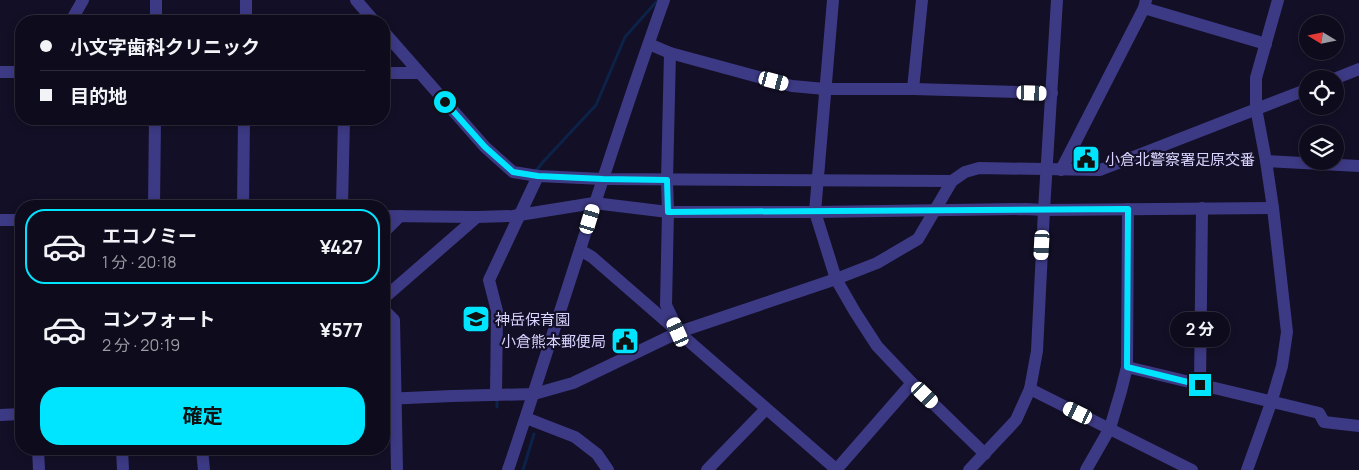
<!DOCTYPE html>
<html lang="ja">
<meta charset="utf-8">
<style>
body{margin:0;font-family:Manrope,"Noto Sans JP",sans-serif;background:#171425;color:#f1f3f6;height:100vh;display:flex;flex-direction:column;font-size:19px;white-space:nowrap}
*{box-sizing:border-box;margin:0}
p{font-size:16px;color:#9b9ba3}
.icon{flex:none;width:28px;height:28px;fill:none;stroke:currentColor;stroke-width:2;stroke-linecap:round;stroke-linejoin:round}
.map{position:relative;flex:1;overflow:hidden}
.side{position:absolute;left:15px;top:200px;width:375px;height:255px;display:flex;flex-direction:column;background:#0e0b1c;border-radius:20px;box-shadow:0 2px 8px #0003,0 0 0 1px #2e2b3b}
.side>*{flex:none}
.top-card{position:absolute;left:15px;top:15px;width:375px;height:110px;border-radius:20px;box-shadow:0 2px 8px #0003,0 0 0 1px #2e2b3b;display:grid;align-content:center;height:110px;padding:0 25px;background:#0e0b1c}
.needle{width:32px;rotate:280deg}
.tools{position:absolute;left:1299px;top:15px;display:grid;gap:10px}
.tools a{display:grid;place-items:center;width:45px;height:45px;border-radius:50%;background:#0e0b1c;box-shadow:0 2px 8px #0003,0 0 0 1px #2e2b3b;font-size:25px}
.end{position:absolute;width:22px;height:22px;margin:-11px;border:6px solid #00e5ff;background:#111;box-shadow:0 0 0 2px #111}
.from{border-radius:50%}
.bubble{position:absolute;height:35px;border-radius:18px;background:#0e0b1c;box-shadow:0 2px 8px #0003,0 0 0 1px #2e2b3b;font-size:16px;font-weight:700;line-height:35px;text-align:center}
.car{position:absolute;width:15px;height:30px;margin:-15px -8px;border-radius:6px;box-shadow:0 0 4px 1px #0007;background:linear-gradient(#fff 24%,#345 0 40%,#fff 0 76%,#345 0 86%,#fff 0)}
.top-card b{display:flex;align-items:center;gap:18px;height:48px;font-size:19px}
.top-card b+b{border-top:1px solid #2e2b3b}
.top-card i{width:12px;height:12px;background:#f1f3f6}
ul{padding:9px 0 0;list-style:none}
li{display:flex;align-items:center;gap:15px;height:75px;margin:0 10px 8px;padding:0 15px;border:2px solid transparent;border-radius:20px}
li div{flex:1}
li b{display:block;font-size:19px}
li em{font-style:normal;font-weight:700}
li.current{border-color:#00e5ff}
li>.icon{width:45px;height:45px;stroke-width:1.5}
.primary-button{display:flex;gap:10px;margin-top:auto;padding:10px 25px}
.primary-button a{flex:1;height:58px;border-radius:20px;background:#00e5ff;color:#111;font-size:20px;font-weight:700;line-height:58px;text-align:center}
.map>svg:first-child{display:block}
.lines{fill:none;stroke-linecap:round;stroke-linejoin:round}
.stream{stroke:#0c2248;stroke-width:3}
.minor{stroke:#3d3a85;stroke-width:12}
.route{stroke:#00e5ff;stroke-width:6}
.labels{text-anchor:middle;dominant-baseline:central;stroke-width:4.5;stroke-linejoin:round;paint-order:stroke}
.poi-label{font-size:15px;fill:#d9d4ff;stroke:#130f26;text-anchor:start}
</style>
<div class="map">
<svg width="1359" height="470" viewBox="0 0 1359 470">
<rect width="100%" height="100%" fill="#130f26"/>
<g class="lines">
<g class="stream">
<polyline points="535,172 543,162 596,105 625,37 658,0"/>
<polyline points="497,407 497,398"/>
<polyline points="523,470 534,434"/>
</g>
<g class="minor">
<polyline points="356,0 374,21"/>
<polyline points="833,0 815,212 836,279 855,312 877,346 912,383 985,454"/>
<polyline points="1144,8 1266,44"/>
<polyline points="71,21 83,0"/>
<polyline points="156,21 156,0"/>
<polyline points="246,21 246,0"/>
<polyline points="384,32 485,147 513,172 538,176 603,179 952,181"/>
<polyline points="649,44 670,53 792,86 825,89 913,89 1052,93"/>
<polyline points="670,53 667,180 668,212 666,305 677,328"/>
<polyline points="0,72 21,72"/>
<polyline points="384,73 419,73"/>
<polyline points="1334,79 1359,69"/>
<polyline points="913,89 922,0"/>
<polyline points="1266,161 1359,166"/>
<polyline points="1061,170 1144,8 1146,0"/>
<polyline points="154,206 155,119"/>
<polyline points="243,206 244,119"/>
<polyline points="342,206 344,119"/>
<polyline points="384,216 477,217 513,216 594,203 668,212 815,212 1025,209 1044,210 1273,208"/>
<polyline points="0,220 21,220"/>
<polyline points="384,232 400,216"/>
<polyline points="580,250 592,257 837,470"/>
<polyline points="384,298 477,217"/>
<polyline points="384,310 394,320 397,470"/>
<polyline points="1127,367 1319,413 1324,422 1359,426"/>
<polyline points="1200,385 1202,208"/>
<polyline points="1030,389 1192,470"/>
<polyline points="496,395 497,311 489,280 538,176"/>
<polyline points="384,399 452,396 534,394 573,383 679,332 836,279 877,263 918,239 952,181 965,172 979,168 1100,170 1308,89"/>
<polyline points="0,415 21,414"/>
<polyline points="526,418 575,437 597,454 608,470"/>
<polyline points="38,449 39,470"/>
<polyline points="122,449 123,470"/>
<polyline points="202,449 204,470"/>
<path d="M508 470C561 313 608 155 664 0"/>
<polyline points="707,470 766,409"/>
<polyline points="836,470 912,383"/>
<polyline points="969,470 1016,420 1030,389 1037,351 1044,210 1057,0"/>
<polyline points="1086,470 1110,428 1121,391 1127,367 1128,209"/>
<polyline points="1247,470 1271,403 1282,366 1287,332 1273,208 1266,161 1256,108 1256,78 1278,0"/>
</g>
</g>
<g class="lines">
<polyline class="route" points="445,102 485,147 513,172 538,176 603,179 667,180 668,212 1128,209 1127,367 1200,385"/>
</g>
<defs>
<symbol id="civic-square" viewBox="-11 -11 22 22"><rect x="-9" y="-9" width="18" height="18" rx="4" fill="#00e5ff" stroke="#130f26"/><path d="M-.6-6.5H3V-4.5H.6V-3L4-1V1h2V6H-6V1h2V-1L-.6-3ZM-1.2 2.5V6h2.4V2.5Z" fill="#111"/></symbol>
<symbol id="school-square" viewBox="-11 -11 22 22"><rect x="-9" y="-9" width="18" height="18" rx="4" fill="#00e5ff" stroke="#130f26"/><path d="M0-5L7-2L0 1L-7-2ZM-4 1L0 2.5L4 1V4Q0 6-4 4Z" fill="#111"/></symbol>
</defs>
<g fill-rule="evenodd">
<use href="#civic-square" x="1070" y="143" width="32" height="32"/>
<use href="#school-square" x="460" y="303" width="32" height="32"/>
<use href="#civic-square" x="609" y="325" width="32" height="32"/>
</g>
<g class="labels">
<g class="poi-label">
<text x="1105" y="159">小倉北警察署足原交番</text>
<text x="495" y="319">神岳保育園</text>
<text x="606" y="341" text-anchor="end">小倉熊本郵便局</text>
</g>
</g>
</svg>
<div class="tools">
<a><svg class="needle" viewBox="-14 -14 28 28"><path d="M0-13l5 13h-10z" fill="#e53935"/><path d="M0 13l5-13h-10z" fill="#9b9ba3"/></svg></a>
<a><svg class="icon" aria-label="locate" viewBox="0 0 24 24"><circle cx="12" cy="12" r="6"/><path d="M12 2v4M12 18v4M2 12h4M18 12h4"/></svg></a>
<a><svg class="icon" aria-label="layers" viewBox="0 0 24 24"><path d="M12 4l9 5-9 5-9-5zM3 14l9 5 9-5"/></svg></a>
</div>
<i class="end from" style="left:445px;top:102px"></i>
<i class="end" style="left:1200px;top:385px"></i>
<div class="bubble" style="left:1170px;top:312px;width:60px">2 分</div>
<i class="car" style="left:774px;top:81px;rotate:105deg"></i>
<i class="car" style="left:1032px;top:93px;rotate:92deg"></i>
<i class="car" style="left:590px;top:219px;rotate:17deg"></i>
<i class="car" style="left:1042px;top:245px;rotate:183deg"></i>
<i class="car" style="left:678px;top:332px;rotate:336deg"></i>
<i class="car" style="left:925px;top:395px;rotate:134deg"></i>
<i class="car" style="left:1078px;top:413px;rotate:296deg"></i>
<div class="top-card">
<b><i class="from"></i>小文字歯科クリニック</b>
<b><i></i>目的地</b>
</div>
<section class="side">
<ul>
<li class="current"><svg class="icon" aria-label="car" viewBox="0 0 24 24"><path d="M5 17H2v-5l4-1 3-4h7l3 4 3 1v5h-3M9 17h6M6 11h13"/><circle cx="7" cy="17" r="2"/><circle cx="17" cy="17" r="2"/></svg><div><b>エコノミー</b><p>1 分 · 20:18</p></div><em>¥427</em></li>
<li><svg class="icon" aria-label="car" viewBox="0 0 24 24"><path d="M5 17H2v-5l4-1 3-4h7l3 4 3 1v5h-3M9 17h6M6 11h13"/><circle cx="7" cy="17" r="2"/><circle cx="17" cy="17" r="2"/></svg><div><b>コンフォート</b><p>2 分 · 20:19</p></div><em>¥577</em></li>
</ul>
<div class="primary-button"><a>確定</a></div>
</section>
</div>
